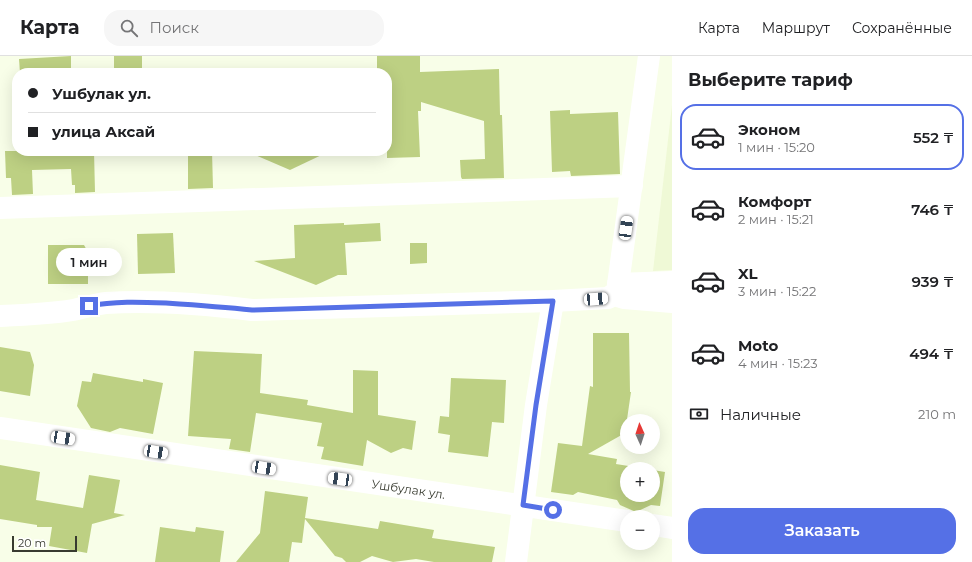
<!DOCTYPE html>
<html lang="ru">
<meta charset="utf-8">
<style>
body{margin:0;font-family:Montserrat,sans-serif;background:#f6f6f6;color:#202124;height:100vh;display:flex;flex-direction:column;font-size:15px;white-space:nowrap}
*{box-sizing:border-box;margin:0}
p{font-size:13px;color:#757577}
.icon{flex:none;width:22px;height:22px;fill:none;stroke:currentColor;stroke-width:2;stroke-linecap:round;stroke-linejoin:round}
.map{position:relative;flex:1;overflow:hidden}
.drawer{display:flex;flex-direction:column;background:#fff;width:300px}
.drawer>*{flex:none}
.guide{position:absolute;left:12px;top:12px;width:380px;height:88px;border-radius:16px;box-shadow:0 4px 16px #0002;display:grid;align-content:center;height:88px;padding:0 16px;background:#fff}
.needle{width:26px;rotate:357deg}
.tools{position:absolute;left:620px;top:358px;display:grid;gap:8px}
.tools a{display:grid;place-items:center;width:40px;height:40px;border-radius:50%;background:#fff;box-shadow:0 4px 16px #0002;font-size:20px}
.scale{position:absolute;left:12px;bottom:10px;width:65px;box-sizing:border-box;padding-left:4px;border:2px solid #383b30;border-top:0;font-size:11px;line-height:14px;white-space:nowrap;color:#383b30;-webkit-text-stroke:3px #fff;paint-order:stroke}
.end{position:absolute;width:18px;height:18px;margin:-9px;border:5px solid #5570e6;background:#fff;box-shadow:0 0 0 2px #fff}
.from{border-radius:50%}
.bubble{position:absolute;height:28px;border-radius:14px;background:#fff;box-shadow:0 4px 16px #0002;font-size:13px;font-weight:600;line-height:28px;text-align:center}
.car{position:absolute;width:12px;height:24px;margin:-12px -6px;border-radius:5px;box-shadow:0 0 3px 1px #0007;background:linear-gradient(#fff 24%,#345 0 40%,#fff 0 76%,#345 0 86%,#fff 0)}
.guide b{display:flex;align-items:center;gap:14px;height:38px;font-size:15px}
.guide b+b{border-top:1px solid #e0e0e0}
.guide i{width:10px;height:10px;background:#202124}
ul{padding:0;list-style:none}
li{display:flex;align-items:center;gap:12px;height:66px;margin:0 8px 6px;padding:0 8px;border:2px solid transparent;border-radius:16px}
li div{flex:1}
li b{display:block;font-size:15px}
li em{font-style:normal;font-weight:600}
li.selected{border-color:#5570e6}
li>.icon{width:36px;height:36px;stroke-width:1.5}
h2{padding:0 16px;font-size:18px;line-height:48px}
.pay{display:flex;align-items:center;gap:10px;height:44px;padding:0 16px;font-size:15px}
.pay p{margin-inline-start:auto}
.action{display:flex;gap:8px;margin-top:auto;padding:8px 16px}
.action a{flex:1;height:46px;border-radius:16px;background:#5570e6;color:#fff;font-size:16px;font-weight:600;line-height:46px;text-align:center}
header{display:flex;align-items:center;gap:24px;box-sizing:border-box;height:56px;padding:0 20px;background:#fff;border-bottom:1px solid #e0e0e0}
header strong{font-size:19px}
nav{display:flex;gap:22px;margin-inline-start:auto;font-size:14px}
.search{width:280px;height:36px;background:#f6f6f6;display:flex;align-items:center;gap:10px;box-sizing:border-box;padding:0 14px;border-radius:16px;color:#757577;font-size:15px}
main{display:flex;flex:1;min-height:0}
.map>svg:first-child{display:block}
.built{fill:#eff9d6}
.building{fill:#bdd083}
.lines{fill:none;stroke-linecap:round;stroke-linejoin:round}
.minor{stroke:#fff;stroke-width:22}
.route{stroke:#5570e6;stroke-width:5}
.labels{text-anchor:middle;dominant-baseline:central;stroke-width:3;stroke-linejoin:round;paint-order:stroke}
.street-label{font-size:12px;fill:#383b30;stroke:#fff}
</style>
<header>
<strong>Карта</strong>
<div class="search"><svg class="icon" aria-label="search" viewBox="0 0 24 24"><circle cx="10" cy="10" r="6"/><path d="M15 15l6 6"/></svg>Поиск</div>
<nav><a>Карта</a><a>Маршрут</a><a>Сохранённые</a></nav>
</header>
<main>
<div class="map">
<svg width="672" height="506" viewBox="0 0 672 506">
<rect width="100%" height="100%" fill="#f8fee8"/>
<polygon class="built" points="672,49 672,214 653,215"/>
<g class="building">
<polygon points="71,0 71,17 20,17 19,3"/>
<polygon points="114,0 142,0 142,16 114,17"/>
<polygon points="377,0 420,0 420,16 499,13 500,59 502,59 504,122 462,123 461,121 460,104 485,103 484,65 421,46 421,55 418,55 420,101 387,102 387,17 377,17"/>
<polygon points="570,54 570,58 618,56 620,118 571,120 570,115 552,116 550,55"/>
<polygon points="5,95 94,95 95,136 75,137 75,129 72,129 71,113 32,114 33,138 12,139 11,122 6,122"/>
<polygon points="188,95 212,95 213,132 188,133"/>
<polygon points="246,95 330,95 290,114"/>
<polygon points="344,167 344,169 380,167 381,185 345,187 347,219 338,219 316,229 254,205 295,202 294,169"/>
<polygon points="173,177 175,217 138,218 137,178"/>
<polygon points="410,187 427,187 427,207 410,208"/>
<polygon points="48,189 84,189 94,207 88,219 88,228 48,228"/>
<polygon points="593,277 629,277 630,336 631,336 625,377 588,398 617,403 616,408 647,413 627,413 627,439 653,439 653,414 665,416 660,450 651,449 636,456 620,449 617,444 578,436 573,439 551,436 558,387 582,390 590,330 593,331"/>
<polygon points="0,291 30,296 34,309 30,340 0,335"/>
<polygon points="194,295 262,298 260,337 308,344 307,349 353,357 353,314 378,315 378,359 416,365 412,394 403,392 391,397 367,384 363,410 321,403 324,391 317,390 322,367 256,357 250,396 229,393 231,383 188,380"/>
<polygon points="93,317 143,326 143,323 163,327 153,378 120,372 110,376 91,372 77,350 82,325 91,326"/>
<polygon points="451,322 506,324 504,367 492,366 488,401 448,396 450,379 438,377 440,360 449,361"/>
<polygon points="0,409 40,416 36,444 83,452 89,419 120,424 114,457 125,459 92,468 87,497 49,490 52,471 37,471 37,469 0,463"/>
<polygon points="265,435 308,441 305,462 378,473 380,465 434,474 432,482 495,491 492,506 434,506 416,503 393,506 372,500 360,506 346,506 342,502 335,500 305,463 302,487 292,486 289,506 236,506 260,477"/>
<polygon points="160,471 195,476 196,471 224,475 220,506 155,506"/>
</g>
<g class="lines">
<g class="minor">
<polyline points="0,152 632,130"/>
<polyline points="618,228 672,226"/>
<polyline points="614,239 624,242 672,246"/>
<path d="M0 260C24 259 49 258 73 254 84 252 95 248 106 247 154 244 204 248 252 254L553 245 608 242 617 236 649 0"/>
<path id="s1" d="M0 372 627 465"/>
<polyline points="653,469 672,472"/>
<polyline points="516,506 536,349 553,245"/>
</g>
</g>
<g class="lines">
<path class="route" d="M89 250C114 245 140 246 166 247 195 249 223 251 252 254L553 245 536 349 523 449 553 454"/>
</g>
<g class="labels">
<g class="street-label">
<text stroke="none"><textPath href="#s1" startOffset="413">Ушбулак ул.</textPath></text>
</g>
</g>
</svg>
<div class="tools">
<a><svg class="needle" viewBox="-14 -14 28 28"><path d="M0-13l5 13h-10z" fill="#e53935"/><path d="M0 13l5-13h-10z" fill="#757577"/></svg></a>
<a>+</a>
<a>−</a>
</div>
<div class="scale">20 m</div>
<i class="end from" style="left:553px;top:454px"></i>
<i class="end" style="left:89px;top:250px"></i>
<div class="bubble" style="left:56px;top:192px;width:66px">1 мин</div>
<i class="car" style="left:626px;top:172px;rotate:8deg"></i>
<i class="car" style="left:596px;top:243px;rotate:86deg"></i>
<i class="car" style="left:63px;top:382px;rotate:99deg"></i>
<i class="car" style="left:156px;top:396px;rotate:99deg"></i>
<i class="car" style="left:264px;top:412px;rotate:99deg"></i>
<i class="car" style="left:340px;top:423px;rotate:278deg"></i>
<div class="guide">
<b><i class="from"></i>Ушбулак ул.</b>
<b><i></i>улица Аксай</b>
</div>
</div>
<section class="drawer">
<h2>Выберите тариф</h2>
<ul>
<li class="selected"><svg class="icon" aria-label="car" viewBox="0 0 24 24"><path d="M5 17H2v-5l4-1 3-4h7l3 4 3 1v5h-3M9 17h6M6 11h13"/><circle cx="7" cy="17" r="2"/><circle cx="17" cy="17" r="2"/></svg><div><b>Эконом</b><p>1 мин · 15:20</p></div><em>552 ₸</em></li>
<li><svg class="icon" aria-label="car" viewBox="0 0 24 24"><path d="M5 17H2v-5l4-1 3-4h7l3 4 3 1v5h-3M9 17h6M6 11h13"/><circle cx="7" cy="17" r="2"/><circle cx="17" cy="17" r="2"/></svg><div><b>Комфорт</b><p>2 мин · 15:21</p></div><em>746 ₸</em></li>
<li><svg class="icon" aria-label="car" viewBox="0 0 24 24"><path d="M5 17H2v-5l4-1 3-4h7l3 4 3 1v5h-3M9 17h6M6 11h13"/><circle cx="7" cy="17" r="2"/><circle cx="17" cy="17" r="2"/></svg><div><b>XL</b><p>3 мин · 15:22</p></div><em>939 ₸</em></li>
<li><svg class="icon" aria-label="car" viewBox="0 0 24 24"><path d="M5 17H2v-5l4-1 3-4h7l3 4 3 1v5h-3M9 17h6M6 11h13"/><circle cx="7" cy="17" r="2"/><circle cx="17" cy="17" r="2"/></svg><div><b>Moto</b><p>4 мин · 15:23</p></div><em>494 ₸</em></li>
</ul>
<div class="pay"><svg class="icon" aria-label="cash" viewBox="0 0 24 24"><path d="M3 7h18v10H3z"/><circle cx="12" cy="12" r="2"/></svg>Наличные<p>210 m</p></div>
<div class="action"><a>Заказать</a></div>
</section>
</main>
